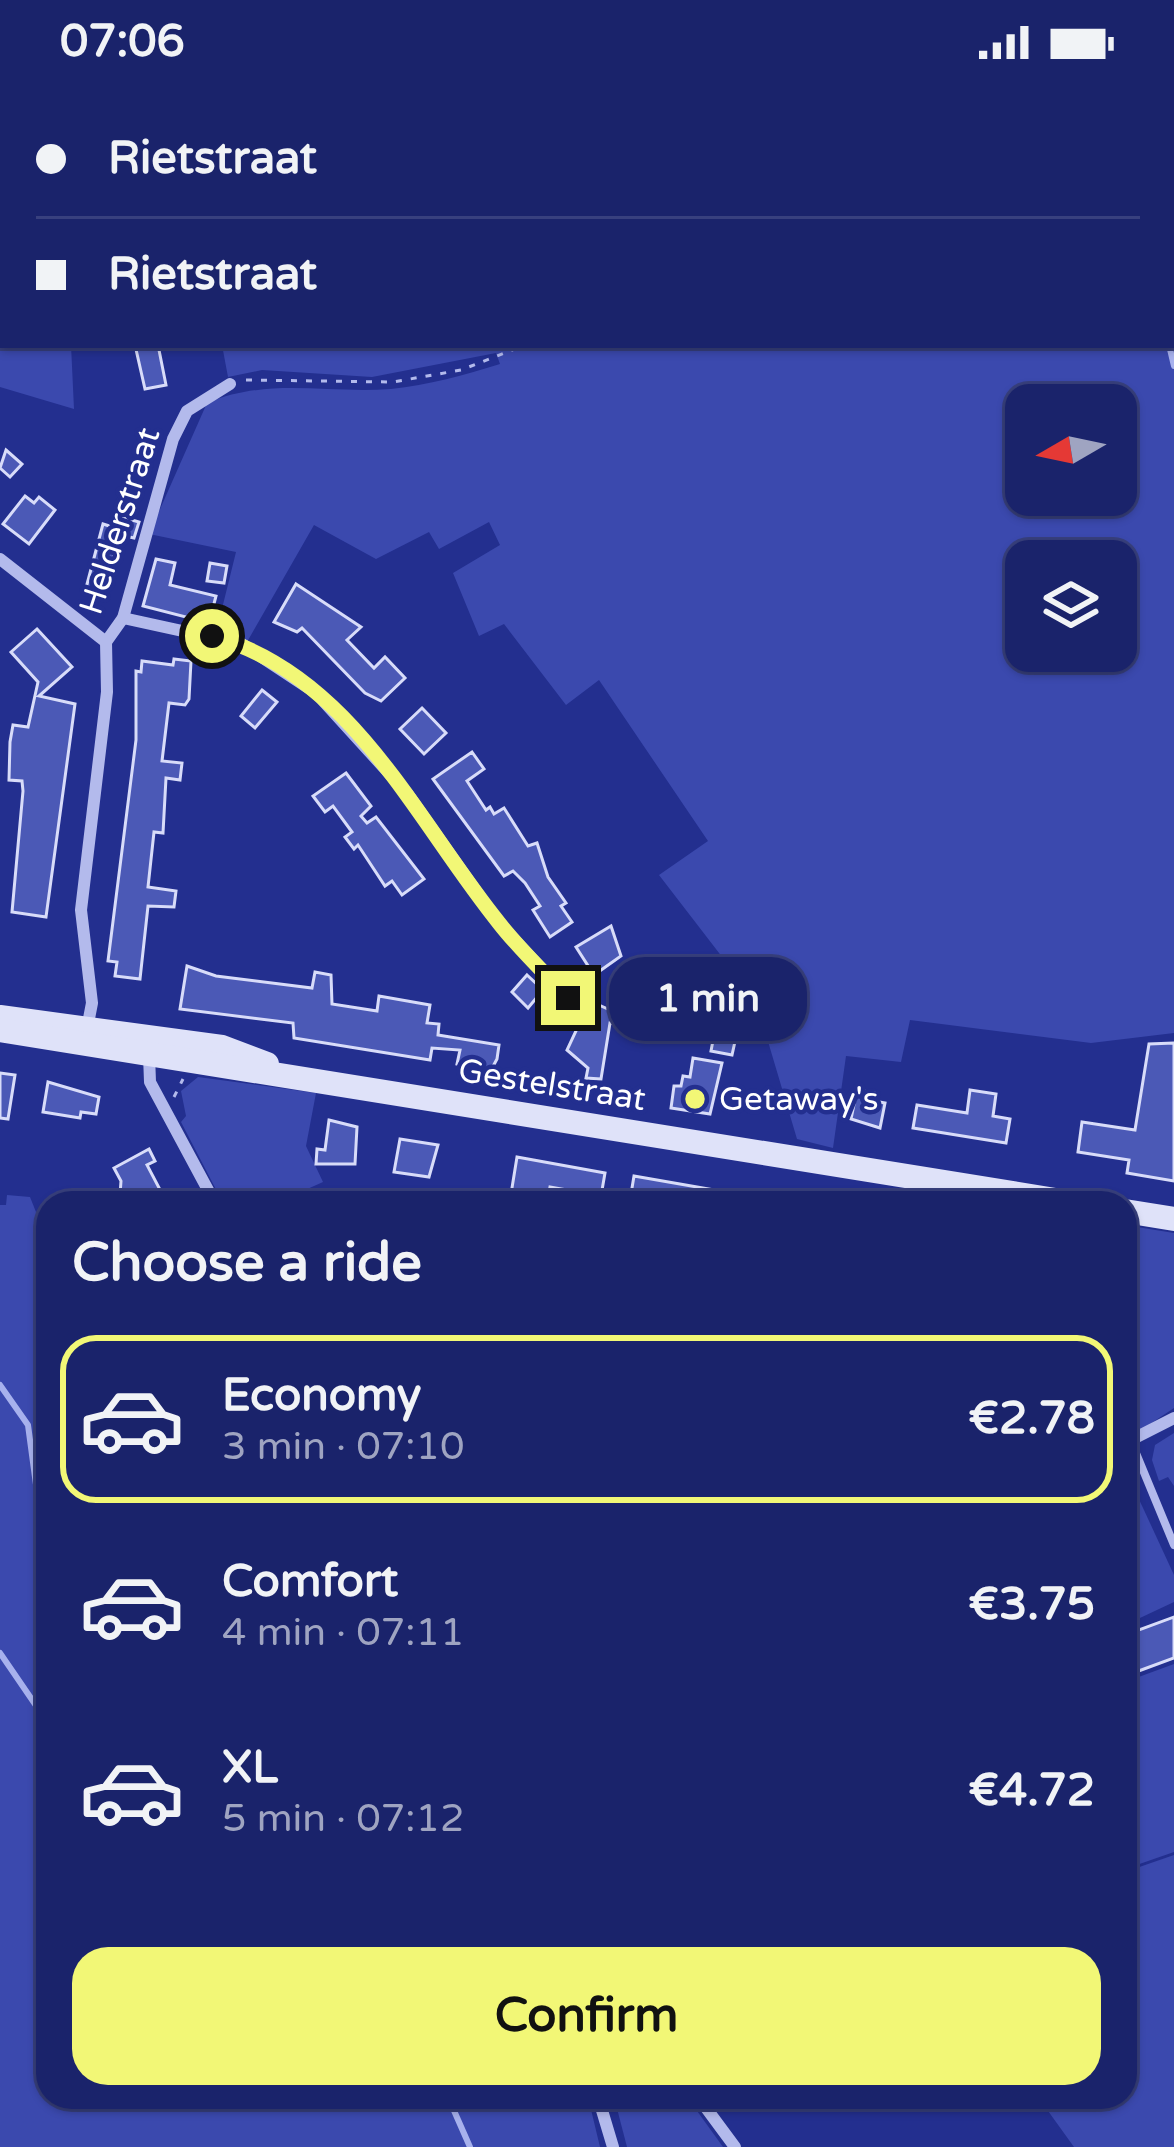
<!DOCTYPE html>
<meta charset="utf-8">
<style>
body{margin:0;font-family:"Varela Round",sans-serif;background:#272f73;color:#f1f3f6;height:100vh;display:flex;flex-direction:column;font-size:45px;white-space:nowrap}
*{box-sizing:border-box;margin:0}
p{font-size:39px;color:#9fa4c1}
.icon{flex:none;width:66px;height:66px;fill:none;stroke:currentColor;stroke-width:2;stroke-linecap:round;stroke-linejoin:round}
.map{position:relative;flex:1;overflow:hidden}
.drawer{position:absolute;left:36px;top:1107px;width:1101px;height:918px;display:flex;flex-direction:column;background:#1a236b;border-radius:36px;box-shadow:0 3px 9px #0004,0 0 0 3px #38407e}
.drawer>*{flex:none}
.guide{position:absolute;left:0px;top:0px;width:1176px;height:264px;box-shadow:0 3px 9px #0004,0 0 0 3px #38407e;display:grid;align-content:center;height:264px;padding:0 36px;background:#1a236b}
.needle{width:78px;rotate:261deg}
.fabs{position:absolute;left:1005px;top:300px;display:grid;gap:24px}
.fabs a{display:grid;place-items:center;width:132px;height:132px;border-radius:24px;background:#1a236b;box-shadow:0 3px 9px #0004,0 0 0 3px #38407e;font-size:60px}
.end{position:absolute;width:54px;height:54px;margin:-27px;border:15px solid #f2f776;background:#111;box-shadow:0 0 0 6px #111}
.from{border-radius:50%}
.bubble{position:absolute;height:84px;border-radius:36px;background:#1a236b;box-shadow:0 3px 9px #0004,0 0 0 3px #38407e;font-size:39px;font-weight:800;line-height:84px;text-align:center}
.guide b{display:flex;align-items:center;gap:42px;height:114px;font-size:45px}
.guide b+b{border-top:3px solid #38407e}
.guide i{width:30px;height:30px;background:#f1f3f6}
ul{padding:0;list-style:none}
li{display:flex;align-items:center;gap:36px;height:168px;margin:0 24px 18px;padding:0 12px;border:6px solid transparent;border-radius:36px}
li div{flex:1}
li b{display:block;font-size:45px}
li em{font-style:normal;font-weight:800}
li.on{border-color:#f2f776}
li>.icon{width:108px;height:108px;stroke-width:1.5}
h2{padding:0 36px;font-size:54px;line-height:144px}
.cta{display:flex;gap:24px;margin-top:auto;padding:24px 36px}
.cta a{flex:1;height:138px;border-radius:36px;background:#f2f776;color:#111;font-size:48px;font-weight:800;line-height:138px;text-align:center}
.status{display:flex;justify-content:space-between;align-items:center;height:84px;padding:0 60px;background:#1a236b;direction:ltr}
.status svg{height:33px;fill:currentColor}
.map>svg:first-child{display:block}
.green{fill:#3b49ae;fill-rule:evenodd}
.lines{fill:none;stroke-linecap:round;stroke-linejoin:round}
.stream{stroke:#a7b1ed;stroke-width:6}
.building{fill:#4b59b6;stroke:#d8dcf9;stroke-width:3}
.path{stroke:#b3baec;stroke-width:3;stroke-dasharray:6 9;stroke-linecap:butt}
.lane{stroke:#b3baec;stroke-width:8}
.street{stroke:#b3baec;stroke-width:12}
.secondary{stroke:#dfe2f9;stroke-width:24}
.route{stroke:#f2f776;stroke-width:15}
.poi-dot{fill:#f2f776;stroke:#232f8f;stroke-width:4.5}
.labels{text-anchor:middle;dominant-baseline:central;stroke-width:9;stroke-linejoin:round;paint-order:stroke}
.street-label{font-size:33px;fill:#fff;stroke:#232f8f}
.poi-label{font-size:33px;fill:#fff;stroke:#232f8f;text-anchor:start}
</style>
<div class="status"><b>07:06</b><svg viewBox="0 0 49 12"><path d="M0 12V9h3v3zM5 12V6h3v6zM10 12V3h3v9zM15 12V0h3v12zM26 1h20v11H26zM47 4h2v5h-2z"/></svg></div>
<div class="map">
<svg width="1174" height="2063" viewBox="0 0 1174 2063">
<rect width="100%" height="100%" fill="#232f8f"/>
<g class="green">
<polygon points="0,0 396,0 3,3 3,261 71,261 74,325 0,303"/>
<path d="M945 0H1174V949L1091 959 910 936 901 978 846 972 833 1064 797 1055 756 917 659 791 708 757 599 596 566 621 504 540 479 552 453 489 500 461 489 438 439 465 429 448 376 475 314 441 247 558 216 549 236 468 149 450 207 319C269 293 326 310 391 305 428 301 465 291 500 280L496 269 372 293 262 286 228 293 222 261H1173V3H942ZM1026 321H1116V411H1026ZM1026 477H1116V567H1026Z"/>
<polygon points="198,993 316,1009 306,1062 323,1098 276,1119 223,1119 181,1038 186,1032 181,1007"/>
<polygon points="7,1111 30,1113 48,1158 48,2013 588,2013 600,2063 0,2063 0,1121 6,1121"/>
<path d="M1137 1143 1174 1149V1324L1135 1350C1109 1290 1126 1206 1137 1143Z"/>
<polygon points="1174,1349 1174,1402 1168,1393 1159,1397 1152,1376 1155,1361"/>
<polygon points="1125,1385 1174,1491 1174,1518 1125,1541"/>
<polygon points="1174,1580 1174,1768 1125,1785 1125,1598"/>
<polygon points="1174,1771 1174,2063 1074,2063 1038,2013 1125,2013 1125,1788"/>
<polygon points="614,2013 687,2013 723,2063 627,2063"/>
</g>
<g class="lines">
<g class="stream">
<polyline points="1173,208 1174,205"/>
<polyline points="1169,261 1174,282"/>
<polyline points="0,1301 28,1341 37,1408 48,1426"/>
<polyline points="0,1569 37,1623 48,1627"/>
<polyline points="448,2013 470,2063"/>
</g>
</g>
<g class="building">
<polygon points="135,261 158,261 166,301 145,305"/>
<polygon points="6,366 22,380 10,393 0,384"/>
<polygon points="25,412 34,419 39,413 55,426 29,460 3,440"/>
<polygon points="122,433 139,438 134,454 120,451 103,508 86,504 103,440 119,445"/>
<polygon points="156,475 175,479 170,501 216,512 209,539 143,522"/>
<polygon points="210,479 227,482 224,499 207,497"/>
<polygon points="296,500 361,543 347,556 374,584 385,573 405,594 381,617 365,609 302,544 297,548 274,538"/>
<polygon points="37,545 72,583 39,612 75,620 46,833 12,828 23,707 22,697 9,696 10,658 13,641 28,643 38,598 11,568"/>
<polygon points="174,575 191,577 189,615 185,621 169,619 162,677 182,679 180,696 166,694 163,749 154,748 148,803 176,807 174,823 148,822 140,895 115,892 117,878 108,877 136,656 136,587 141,588 142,577 173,581"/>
<polygon points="262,606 277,618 255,644 241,632"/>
<polygon points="422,624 446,649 424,670 400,645"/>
<polygon points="472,668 484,685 467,697 486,726 490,723 494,730 504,724 528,762 537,759 548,793 566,819 561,822 572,838 550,853 533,826 540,822 525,799 513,787 504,792 433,695"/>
<polygon points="346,689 371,722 361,732 367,739 376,733 424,795 402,811 392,797 385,802 358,761 354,765 345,753 352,748 333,722 325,728 313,712"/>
<polygon points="611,842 621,872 594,891 576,863"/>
<polygon points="187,882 216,892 312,904 315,888 331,891 332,920 377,927 379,912 430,921 427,939 439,940 438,951 499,961 497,975 491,986 457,980 460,966 432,964 430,976 294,954 293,939 180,925"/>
<polygon points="527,891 543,906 528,924 512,908"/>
<polygon points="590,917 639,939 638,944 610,939 601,995 586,994 588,984 567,966"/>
<polygon points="718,930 748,936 744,955 736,953 732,971 711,967"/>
<polygon points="1174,959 1174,1097 1127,1089 1129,1076 1078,1068 1082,1038 1135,1046 1149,960"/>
<polygon points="693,974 722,979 710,1030 671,1024 674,1002 681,1002 683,992 690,993"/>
<polygon points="0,989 15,991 8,1035 0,1034"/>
<polygon points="48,998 99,1013 96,1030 81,1028 80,1034 43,1028"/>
<polygon points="857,1006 875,1009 874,1017 885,1019 880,1044 851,1035"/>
<polygon points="970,1006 996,1010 993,1032 1010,1035 1006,1059 913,1044 917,1021 967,1029"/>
<polygon points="329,1036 357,1043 355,1080 316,1080 317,1065 325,1066"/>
<polygon points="400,1055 438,1061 429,1093 394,1088"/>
<polygon points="149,1065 155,1077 147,1081 167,1119 136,1119 120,1111 121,1097 114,1084"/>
<polygon points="517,1073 605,1089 601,1112 550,1103 547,1119 525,1119 523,1112 511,1110"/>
<polygon points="634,1092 743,1111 742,1119 641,1119 630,1116"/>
<polygon points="1174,1533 1174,1574 1125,1592 1125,1551"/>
</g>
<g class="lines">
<g class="path">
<polyline points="793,3 794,0"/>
<polyline points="246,296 393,298 461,286 525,261"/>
<polyline points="174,1013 183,995"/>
<polyline points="427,2013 437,2013"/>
</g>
<polyline class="lane" points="1131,1357 1174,1461"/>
<g class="street">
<polyline points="0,475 106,558"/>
<polyline points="123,534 242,560 316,609 407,709 497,837 568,913"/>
<polyline points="87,945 92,919 81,826 107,608 106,558 123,534 173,355 187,327 230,300"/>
<polyline points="149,971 150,998 215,1119"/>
<polyline points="1125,1359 1174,1334"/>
<polyline points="598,2013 613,2063"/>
<polyline points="698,2013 735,2063"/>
</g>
<g class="secondary">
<polyline points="0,933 222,963 267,980"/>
<polyline points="0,946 1074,1119"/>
<polyline points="1125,1127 1174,1135"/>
</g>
</g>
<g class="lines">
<path class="route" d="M212 552C351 590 415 735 499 839 520 866 545 889 568 914"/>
</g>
<circle class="poi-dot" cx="695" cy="1015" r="12"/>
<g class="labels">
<g class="street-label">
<text transform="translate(120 437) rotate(-72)">Helderstraat</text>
<text transform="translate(552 1001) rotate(9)">Gestelstraat</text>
</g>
<g class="poi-label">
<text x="719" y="1015">Getaway's</text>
</g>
</g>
</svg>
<div class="fabs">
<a><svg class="needle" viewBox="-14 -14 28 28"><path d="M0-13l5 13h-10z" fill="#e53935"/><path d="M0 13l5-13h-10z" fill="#9fa4c1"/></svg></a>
<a><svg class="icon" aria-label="layers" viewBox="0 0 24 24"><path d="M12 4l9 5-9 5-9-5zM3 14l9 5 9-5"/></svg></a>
</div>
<i class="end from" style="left:212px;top:552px"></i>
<i class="end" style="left:568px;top:914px"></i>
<div class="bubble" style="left:609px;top:873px;width:198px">1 min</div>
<div class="guide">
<b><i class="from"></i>Rietstraat</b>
<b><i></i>Rietstraat</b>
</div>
<section class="drawer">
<h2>Choose a ride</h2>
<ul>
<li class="on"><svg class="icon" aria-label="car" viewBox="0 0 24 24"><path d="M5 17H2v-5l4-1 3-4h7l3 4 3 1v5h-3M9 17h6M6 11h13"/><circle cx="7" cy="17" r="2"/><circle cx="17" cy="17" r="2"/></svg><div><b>Economy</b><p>3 min · 07:10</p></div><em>€2.78</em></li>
<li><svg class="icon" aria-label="car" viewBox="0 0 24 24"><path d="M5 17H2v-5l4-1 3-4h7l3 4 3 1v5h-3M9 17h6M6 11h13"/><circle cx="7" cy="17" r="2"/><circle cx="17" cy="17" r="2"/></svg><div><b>Comfort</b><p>4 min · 07:11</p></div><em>€3.75</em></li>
<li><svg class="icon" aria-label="car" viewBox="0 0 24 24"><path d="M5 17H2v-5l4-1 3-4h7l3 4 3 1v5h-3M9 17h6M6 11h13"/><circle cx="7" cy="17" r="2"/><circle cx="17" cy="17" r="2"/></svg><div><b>XL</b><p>5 min · 07:12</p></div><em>€4.72</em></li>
</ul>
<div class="cta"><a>Confirm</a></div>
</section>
</div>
